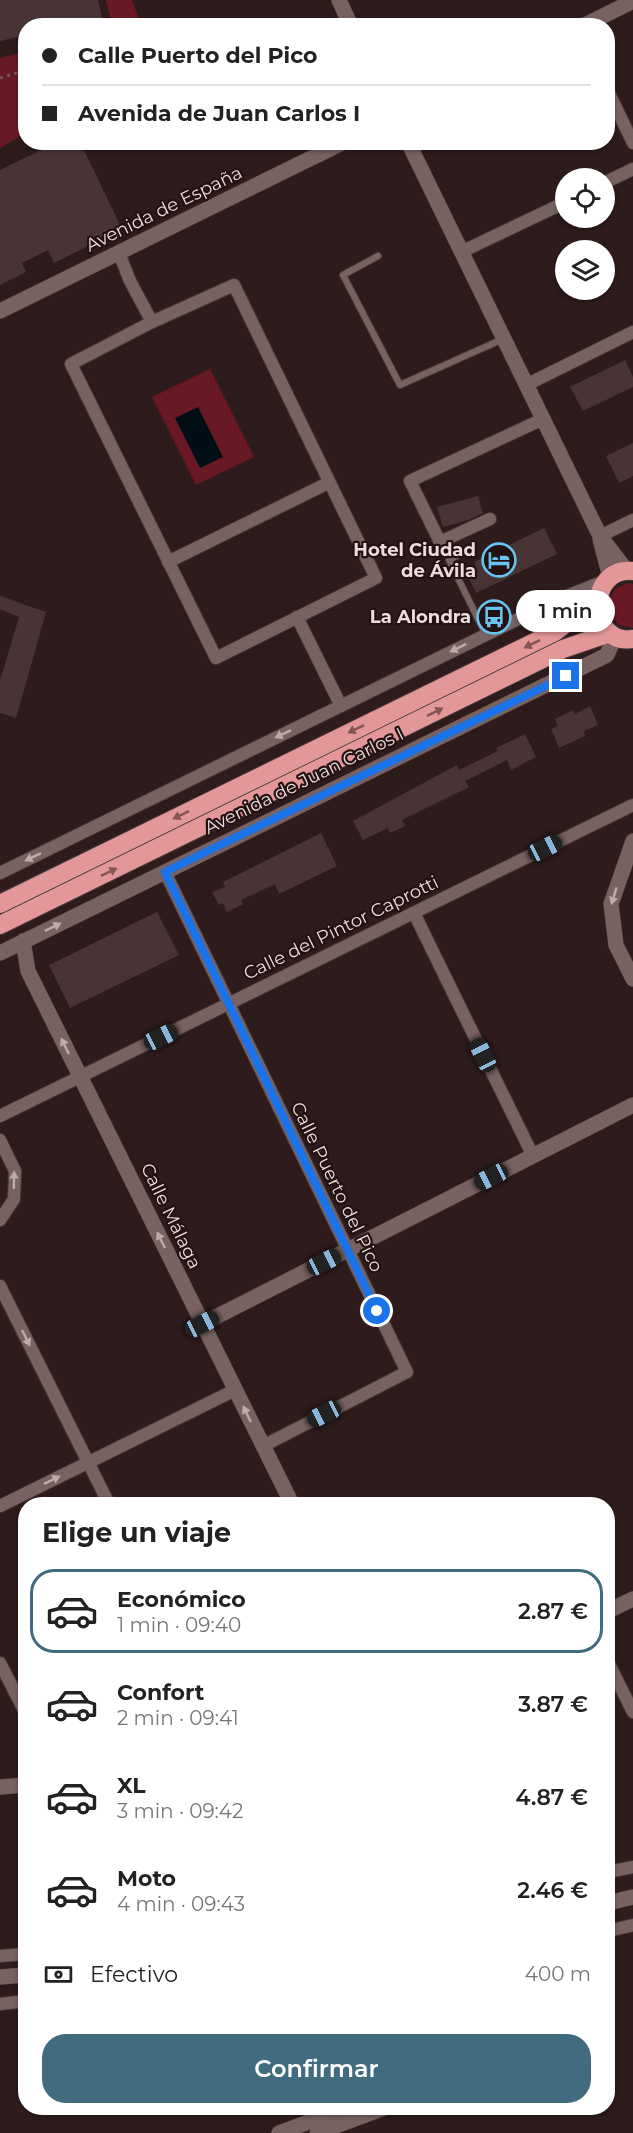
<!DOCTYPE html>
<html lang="es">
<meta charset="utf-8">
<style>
body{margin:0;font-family:Montserrat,sans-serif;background:#f2f2f2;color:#222;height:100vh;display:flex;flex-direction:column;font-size:22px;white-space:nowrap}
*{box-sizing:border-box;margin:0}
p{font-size:20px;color:#767676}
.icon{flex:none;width:33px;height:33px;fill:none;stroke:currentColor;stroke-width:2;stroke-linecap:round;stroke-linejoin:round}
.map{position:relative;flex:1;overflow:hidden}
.sheet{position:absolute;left:18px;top:1497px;width:597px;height:618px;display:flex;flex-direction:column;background:#fff;border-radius:24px;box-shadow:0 2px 4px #0004}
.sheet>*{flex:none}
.banner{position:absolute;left:18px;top:18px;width:597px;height:132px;border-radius:24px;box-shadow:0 2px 4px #0004;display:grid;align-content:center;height:132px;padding:0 24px;background:#fff}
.controls{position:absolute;left:555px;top:168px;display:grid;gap:12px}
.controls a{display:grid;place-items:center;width:60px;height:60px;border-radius:50%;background:#fff;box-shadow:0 2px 4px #0004;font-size:30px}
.end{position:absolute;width:27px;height:27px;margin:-14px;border:8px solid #1a73e8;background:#fff;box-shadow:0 0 0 3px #fff}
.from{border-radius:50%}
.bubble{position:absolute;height:42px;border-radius:21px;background:#fff;box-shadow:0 2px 4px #0004;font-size:20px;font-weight:600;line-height:42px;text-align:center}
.car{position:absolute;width:18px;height:36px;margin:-18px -9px;border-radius:8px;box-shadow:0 0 4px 2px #0007;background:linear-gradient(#222 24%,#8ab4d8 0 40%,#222 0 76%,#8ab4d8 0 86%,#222 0)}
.banner b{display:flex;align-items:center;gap:21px;height:57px;font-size:22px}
.banner b+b{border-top:2px solid #e0e0e0}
.banner i{width:15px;height:15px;background:#222}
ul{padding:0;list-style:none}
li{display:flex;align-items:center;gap:18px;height:84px;margin:0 12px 9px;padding:0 12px;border:3px solid transparent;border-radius:24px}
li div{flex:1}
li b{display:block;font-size:22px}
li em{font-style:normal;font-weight:600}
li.active{border-color:#416b7e}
li>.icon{width:54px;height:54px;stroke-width:1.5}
h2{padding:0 24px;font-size:27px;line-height:72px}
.pay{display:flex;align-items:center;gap:15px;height:66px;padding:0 24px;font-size:22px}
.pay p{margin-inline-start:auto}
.action{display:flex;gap:12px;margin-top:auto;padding:12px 24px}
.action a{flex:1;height:69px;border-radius:24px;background:#416b7e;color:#fff;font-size:24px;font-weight:600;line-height:69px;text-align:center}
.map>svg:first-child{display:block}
.green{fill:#691924}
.water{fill:#020e15}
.building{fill:#493435}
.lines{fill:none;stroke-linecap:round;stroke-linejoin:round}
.lane-casing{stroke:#493a3a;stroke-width:8}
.street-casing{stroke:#493a3a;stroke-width:14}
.secondary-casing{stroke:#493a3a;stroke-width:16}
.highway-casing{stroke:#493a3a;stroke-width:20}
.path{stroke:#6e5c5d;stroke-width:3;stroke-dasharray:3 4.5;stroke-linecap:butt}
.lane{stroke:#786161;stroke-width:6}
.street{stroke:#786161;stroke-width:12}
.secondary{stroke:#786161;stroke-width:15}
.highway{stroke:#e49799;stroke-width:18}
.oneway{fill:#845456}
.oneway2{fill:#bdabab}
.route{stroke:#1a73e8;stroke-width:8}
.labels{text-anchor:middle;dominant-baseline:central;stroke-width:4.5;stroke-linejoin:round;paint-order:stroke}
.street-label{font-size:18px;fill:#ebdddd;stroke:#241213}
.poi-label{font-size:18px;font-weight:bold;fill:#ebdddd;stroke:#241213;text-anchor:end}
</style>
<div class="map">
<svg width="633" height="2133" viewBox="0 0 633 2133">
<rect width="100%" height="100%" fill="#2e1b1c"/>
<g class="green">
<polygon points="106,0 132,0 141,25 112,25"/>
<polygon points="25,52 25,133 0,148 0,58"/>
<polygon points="210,369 254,457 196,485 152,397"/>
<polygon points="628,583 633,584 633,628 619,625 610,615 608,601 615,589"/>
</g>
<polygon class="water" points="198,407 223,457 200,468 175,418"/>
<g class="building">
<polygon points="0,0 98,0 102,18 67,26 26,26 26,35 0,41"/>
<polygon points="58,142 80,142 122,229 54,263 48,250 22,263 26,272 0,285 0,170"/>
<polygon points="625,360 633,377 633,387 583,411 570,387"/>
<polygon points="633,443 633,476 619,483 606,456"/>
<polygon points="478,496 483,513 468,520 443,527 437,507"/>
<polygon points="544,528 557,554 476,593 467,574 477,569 474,562"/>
<polygon points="0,596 46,612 16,718 0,713 0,681 19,617 0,609"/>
<polygon points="590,706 598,725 584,731 585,736 559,748 551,729 558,726 555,719 573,710 575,714"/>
<polygon points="525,734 536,757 511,770 507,760 465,781 469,787 402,820 405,826 390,833 388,828 363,840 353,821 457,765 459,770 498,751 496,748"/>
<polygon points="321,833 337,866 279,894 275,884 241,900 243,904 227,912 223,903 219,905 212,892 225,887 223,882"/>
<polygon points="157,912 179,955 70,1008 49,965"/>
</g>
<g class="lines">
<defs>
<g id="lane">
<polyline points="378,256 343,275 400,385 503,339"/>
<polyline points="464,552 449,560 486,635"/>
</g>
<g id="street">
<polyline points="608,91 633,143"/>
<polyline points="604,183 633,169"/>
<polyline points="461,252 566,202"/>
<polyline points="119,253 130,281 152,322"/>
<polygon points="234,285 376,578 216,658 71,364 152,322"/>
<polyline points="526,385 633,332"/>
<polyline points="490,519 440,542 410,481 543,419"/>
<polyline points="600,536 633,520"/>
<polyline points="168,562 328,483"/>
<polyline points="297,617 341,706"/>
<polyline points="165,872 407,1372 263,1446"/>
<polyline points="0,873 559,599 607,580"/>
<polyline points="414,913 533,1156"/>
<polyline points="0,1116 633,805"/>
<polyline points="0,1140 15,1171 14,1199 0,1220"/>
<polyline points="0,1286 109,1504"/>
<polyline points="0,1506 235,1390"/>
<polyline points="608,1662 633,1712"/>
<polyline points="0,1663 26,1714"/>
<polyline points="608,1872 633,1867"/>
<polyline points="608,1931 633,1925"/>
<polyline points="0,1956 26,1954"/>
<polyline points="0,2004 26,2001"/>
</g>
<g id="secondary">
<polyline points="339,0 351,26"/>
<polyline points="583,26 633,1"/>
<polyline points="408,142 600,536 627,571"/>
<polyline points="0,311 344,142"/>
<polyline points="600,539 610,577"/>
<polyline points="633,841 611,904 616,945 633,979"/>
<polyline points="23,941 28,971 292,1504"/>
<polyline points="0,953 607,655 615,636"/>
<polyline points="202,1324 633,1105"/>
<polyline points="608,1611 633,1599"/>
<polyline points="0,1787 26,1785"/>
<polyline points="608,1903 633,1897"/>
<polyline points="0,1977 26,1975"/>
<polyline points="279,2133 346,2108"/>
<polyline points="317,2133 384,2108"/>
</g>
<g id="highway">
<path d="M633 571C586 566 587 646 633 639"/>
<polyline points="0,904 555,632 597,599"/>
<polyline points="0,925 563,649 610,633"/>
</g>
</defs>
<use href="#lane" class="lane-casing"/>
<use href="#street" class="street-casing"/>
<use href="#secondary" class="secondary-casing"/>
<use href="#highway" class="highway-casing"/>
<polyline class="path" points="0,78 26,70"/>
<use href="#lane" class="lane"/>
<use href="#street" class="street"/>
<use href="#secondary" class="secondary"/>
<use href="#highway" class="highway"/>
</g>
<defs><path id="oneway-solid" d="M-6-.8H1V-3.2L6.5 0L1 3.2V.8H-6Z" transform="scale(1.5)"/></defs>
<g class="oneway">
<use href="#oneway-solid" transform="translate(532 644) rotate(154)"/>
<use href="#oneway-solid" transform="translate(435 712) rotate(-26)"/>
<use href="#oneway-solid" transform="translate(356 729) rotate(154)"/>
<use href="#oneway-solid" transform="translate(181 815) rotate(154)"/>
<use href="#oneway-solid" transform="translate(109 872) rotate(-26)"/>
</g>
<g class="oneway2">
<use href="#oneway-solid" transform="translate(458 648) rotate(154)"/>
<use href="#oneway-solid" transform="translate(283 734) rotate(154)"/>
<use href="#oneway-solid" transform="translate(33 857) rotate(154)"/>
<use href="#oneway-solid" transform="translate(614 896) rotate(107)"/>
<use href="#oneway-solid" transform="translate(53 927) rotate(-26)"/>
<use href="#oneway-solid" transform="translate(65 1046) rotate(-116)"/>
<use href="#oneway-solid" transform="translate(14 1180) rotate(-89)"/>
<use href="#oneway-solid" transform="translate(161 1240) rotate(-116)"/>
<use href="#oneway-solid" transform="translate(26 1338) rotate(64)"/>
<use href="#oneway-solid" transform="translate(247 1414) rotate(-116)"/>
<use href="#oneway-solid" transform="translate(52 1480) rotate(-26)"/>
</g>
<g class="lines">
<polyline class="route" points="377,1311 165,872 566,676"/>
</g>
<defs>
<symbol id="hotel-ring" viewBox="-11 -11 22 22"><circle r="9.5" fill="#241213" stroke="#67c4ef" stroke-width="1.5"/><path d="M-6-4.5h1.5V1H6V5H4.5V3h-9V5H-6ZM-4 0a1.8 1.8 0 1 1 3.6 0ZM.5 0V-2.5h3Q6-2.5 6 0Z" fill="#67c4ef"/></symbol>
<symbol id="bus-ring" viewBox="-11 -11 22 22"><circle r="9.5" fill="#241213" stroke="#67c4ef" stroke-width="1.5"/><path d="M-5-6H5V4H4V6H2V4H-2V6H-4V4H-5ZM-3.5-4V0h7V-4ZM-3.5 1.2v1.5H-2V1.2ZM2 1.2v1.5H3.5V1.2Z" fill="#67c4ef"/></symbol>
</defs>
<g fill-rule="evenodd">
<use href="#hotel-ring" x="480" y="541" width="38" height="38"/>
<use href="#bus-ring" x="475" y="598" width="38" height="38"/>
</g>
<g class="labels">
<g class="street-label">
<text transform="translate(164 209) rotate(-26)">Avenida de España</text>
<text transform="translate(304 781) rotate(-26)">Avenida de Juan Carlos I</text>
<text transform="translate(341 928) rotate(-26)">Calle del Pintor Caprotti</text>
<text transform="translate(337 1187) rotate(64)">Calle Puerto del Pico</text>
<text transform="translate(171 1216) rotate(64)">Calle Málaga</text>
</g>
<g class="poi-label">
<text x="476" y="550">Hotel Ciudad<tspan x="476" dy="21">de Ávila</tspan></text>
<text x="471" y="617">La Alondra</text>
</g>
</g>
</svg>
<div class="controls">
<a><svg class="icon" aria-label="locate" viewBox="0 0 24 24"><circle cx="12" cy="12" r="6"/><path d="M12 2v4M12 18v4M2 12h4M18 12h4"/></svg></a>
<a><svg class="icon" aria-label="layers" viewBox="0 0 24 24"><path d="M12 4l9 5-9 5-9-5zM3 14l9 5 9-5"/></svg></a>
</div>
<i class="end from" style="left:377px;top:1311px"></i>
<i class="end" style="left:566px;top:676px"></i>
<div class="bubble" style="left:516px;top:590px;width:99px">1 min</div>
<i class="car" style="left:545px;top:848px;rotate:64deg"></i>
<i class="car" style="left:161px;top:1037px;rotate:64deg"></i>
<i class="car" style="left:483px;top:1055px;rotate:334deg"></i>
<i class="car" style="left:491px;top:1177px;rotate:243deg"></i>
<i class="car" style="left:324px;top:1262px;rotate:63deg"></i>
<i class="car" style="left:202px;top:1324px;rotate:63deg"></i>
<i class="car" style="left:324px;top:1414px;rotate:243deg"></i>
<div class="banner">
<b><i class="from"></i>Calle Puerto del Pico</b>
<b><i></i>Avenida de Juan Carlos I</b>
</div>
<section class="sheet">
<h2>Elige un viaje</h2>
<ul>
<li class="active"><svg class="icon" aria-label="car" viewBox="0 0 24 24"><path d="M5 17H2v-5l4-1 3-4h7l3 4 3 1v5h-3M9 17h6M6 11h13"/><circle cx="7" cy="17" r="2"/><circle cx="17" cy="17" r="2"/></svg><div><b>Económico</b><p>1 min · 09:40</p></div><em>2.87 €</em></li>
<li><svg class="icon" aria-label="car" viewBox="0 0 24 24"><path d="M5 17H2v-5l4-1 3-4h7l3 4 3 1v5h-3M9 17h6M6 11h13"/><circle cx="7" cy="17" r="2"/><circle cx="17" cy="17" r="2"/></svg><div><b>Confort</b><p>2 min · 09:41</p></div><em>3.87 €</em></li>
<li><svg class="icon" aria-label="car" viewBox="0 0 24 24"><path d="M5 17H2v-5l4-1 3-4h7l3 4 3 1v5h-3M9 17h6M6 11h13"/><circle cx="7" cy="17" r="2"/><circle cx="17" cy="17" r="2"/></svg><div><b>XL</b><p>3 min · 09:42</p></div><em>4.87 €</em></li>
<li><svg class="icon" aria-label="car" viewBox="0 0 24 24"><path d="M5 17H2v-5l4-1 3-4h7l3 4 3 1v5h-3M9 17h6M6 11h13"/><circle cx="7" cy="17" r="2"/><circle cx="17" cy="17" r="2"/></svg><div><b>Moto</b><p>4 min · 09:43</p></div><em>2.46 €</em></li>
</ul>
<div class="pay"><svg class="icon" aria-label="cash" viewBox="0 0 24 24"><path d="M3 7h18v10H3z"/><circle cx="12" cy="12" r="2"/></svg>Efectivo<p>400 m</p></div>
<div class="action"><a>Confirmar</a></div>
</section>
</div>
